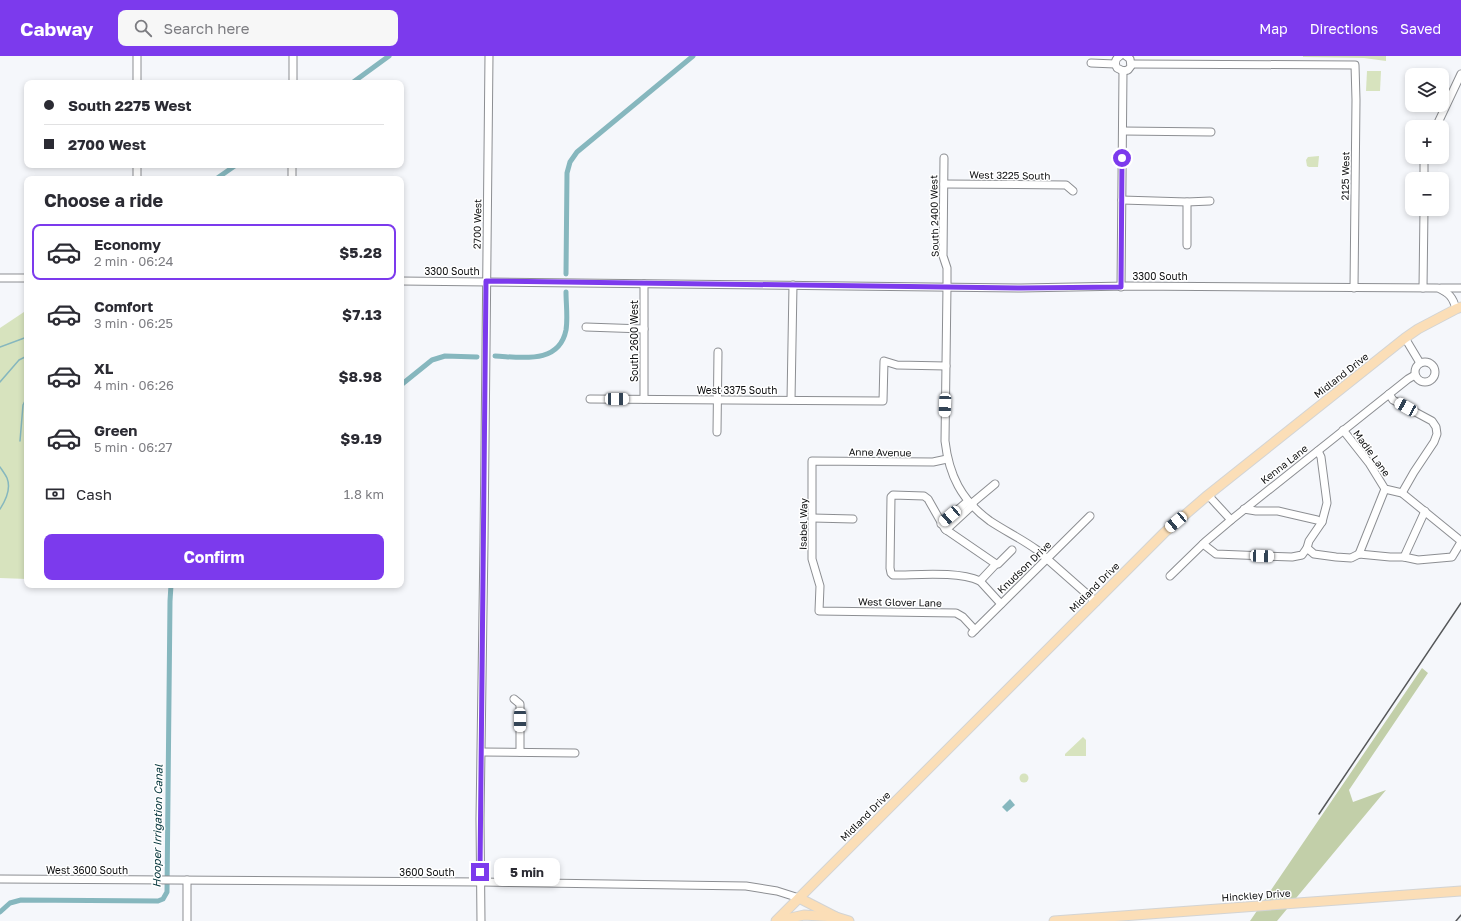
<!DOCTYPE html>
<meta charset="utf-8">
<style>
body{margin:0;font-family:"Golos Text",sans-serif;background:#f7f7f7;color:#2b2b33;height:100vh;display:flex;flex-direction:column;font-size:15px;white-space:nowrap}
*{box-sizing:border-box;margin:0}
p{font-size:13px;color:#7c7c81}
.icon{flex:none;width:22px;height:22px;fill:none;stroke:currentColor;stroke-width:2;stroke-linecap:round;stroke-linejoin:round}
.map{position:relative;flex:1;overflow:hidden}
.panel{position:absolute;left:24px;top:120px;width:380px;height:412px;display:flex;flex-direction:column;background:#fff;border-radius:8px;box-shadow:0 2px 6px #0003}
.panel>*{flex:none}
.hud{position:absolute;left:24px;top:24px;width:380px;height:88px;border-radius:8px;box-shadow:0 2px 6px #0003;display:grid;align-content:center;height:88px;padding:0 20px;background:#fff}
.fabs{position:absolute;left:1405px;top:12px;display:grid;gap:8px}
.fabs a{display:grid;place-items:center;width:44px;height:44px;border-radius:8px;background:#fff;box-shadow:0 2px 6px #0003;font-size:20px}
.end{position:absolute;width:18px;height:18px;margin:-9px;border:5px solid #7c3aed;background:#fff;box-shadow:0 0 0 2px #fff}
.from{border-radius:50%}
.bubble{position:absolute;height:28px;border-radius:8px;background:#fff;box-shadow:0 2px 6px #0003;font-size:13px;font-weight:700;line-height:28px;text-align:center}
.car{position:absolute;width:12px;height:24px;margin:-12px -6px;border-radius:5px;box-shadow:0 0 3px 1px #0007;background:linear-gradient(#fff 24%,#345 0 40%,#fff 0 76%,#345 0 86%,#fff 0)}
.hud b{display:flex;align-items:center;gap:14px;height:38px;font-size:15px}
.hud b+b{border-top:1px solid #e1e1e2}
.hud i{width:10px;height:10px;background:#2b2b33}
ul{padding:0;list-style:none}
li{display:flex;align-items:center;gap:12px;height:56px;margin:0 8px 6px;padding:0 12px;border:2px solid transparent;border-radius:8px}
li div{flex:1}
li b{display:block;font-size:15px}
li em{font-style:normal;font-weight:700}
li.active{border-color:#7c3aed}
li>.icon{width:36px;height:36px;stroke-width:1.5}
h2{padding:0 20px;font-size:18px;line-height:48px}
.pay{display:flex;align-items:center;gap:10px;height:44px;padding:0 20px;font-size:15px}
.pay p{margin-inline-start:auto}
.button{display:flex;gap:8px;margin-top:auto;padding:8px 20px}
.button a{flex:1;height:46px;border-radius:8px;background:#7c3aed;color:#fff;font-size:16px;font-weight:700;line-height:46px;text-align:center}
header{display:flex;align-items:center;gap:24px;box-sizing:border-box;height:56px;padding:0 20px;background:#7c3aed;color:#fff}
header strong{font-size:19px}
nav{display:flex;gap:22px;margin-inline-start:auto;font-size:14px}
.search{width:280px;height:36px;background:#f7f7f7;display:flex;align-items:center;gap:10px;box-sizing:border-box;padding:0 14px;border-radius:8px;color:#7c7c81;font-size:15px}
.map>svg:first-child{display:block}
.green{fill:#d7e3be}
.forest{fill:#c2cfa9}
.water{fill:#86b7be}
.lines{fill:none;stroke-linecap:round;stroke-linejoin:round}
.stream{stroke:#86b7be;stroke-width:1.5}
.canal{stroke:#86b7be;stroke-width:5}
.minor-casing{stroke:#8c8e92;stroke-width:9}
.major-casing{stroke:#d3d4d4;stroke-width:11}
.minor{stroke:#fff;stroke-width:7}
.major{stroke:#fbdeb7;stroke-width:9}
.rail{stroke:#555759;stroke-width:1.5}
.route{stroke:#7c3aed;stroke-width:5}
.labels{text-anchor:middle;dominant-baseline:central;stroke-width:3;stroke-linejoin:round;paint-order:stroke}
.street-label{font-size:10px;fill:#0d0e0f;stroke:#fff}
.water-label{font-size:11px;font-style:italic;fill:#003238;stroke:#fff}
</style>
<header>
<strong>Cabway</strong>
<div class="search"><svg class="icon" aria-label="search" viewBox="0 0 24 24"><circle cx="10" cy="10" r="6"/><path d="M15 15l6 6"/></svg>Search here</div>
<nav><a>Map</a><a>Directions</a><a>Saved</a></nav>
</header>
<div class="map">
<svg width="1461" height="865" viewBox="0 0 1461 865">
<rect width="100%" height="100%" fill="#f5f7fb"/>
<g class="green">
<polygon points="1303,0 1386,0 1386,5 1364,2 1303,1"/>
<polygon points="1367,15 1381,15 1380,35 1366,35"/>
<polygon points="1319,100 1318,111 1309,111 1307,110 1306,104 1308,101"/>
<polygon points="27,254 27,523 0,522 0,272"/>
<polygon points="1083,681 1086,684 1086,700 1065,700 1065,698"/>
<circle cx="1024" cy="722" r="4.5"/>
</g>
<polygon class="forest" points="1422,612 1428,617 1349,734 1353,746 1386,734 1277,865 1250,865"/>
<polygon class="water" points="1010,743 1015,749 1007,756 1002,751"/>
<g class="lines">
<g class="stream">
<polyline points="0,291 27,281"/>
<polyline points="0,326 19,304 27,300"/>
<polyline points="20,385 23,349 27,341"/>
<path d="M0 411C2 414 5 418 7 422 11 432 6 444 0 453"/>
</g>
<g class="canal">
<polyline points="352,27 389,0"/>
<polyline points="216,123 236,109"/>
<polyline points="566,218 567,117 570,106 577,96 693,0"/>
<path d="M495 300C521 301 559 309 566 274 568 262 566 248 566 236"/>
<polyline points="401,329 432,304 445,300 477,301"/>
<polyline points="0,856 10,847 21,844 158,845 163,843 167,836 170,545 171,529"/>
</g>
<defs>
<g id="minor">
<path d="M1120 0C1115 3 1114 7 1117 12L1123 15 1128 14 1131 10 1130 3 1126 0"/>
<polyline points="1091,7 1115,8"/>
<polyline points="1131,8 1355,9 1356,44 1354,232"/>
<polyline points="137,27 137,0"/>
<polyline points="293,27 293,0"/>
<polyline points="1436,71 1461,18"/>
<polyline points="1123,75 1211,76"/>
<path d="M944 102 943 200 947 212V230L945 385C949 419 961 444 990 465 1005 475 1022 483 1037 494L1096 546"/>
<polyline points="137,123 137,109"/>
<polyline points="292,123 292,109"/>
<polyline points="1424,123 1424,101"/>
<polyline points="944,128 1066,129 1073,135"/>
<polyline points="1122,144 1187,146 1210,145"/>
<polyline points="1187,146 1187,189"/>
<polyline points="0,222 27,222"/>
<path d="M401 225 1021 232 1127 230 1438 232C1449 237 1453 241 1456 253"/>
<polyline points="1121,231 1123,15"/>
<polyline points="1423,232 1424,153"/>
<polyline points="1441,232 1461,232"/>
<polyline points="586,271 644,273"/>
<polyline points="1405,282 1420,307"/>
<circle cx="1425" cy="316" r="10"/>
<polyline points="1389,338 1393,344 1432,365 1436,371 1437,378 1434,386 1414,416 1402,437"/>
<polyline points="590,343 883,345 884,305 897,309 946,310"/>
<polyline points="644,343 644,228"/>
<polyline points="791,344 793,229"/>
<polyline points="1343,374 1369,407 1385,433 1402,437 1461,485"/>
<polyline points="717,376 718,296"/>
<polyline points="947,403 933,406 812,405 812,503 820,530 819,555 956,557 963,561 975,574"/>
<path d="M893 439 924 440 928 443 945 473 996 508 980 525C957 515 919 519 893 519L891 517 890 512 891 441Z"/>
<polyline points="1208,439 1231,464"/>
<polyline points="971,448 995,428"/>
<polyline points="1244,453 1256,455 1278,455 1317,464 1322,466"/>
<polyline points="813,462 853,463"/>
<polyline points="941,468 968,445"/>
<polyline points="946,474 973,449"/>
<polyline points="1203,488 1216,498 1292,501 1302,499 1307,492 1314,498 1336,501 1351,502 1359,498 1390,501 1404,501 1418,504 1452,501 1461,486"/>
<polyline points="1307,492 1309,485 1322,466 1327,447 1321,401 1318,395"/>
<polyline points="1359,498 1385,433"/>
<polyline points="1404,501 1425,455"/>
<polyline points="996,508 998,508 1012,494"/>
<polyline points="1170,520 1205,486 1231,464 1408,323 1415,319"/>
<polyline points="980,525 1001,548"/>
<polyline points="972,577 1090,460"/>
<polyline points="514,643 520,648 520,696"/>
<polyline points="482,696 575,697"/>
<polyline points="0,823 482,826 746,830 777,835 799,842"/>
<polyline points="187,824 187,865"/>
<polyline points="481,865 480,763 484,486 489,0"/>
</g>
<g id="major">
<polyline points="799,842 836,861 849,865"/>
<polyline points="776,865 1165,476 1208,439 1405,282 1418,273 1456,253 1461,251"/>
<polyline points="777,865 804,859 836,861"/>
<polyline points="1054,865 1461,835"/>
</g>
</defs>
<use href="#minor" class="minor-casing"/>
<use href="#major" class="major-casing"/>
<use href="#minor" class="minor"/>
<use href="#major" class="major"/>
<g class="rail">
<polyline points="1319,758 1461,547"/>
<polyline points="1456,865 1461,859"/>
</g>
</g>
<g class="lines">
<polyline class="route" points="480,816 486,225 1021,232 1121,231 1122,102"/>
</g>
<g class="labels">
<g class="street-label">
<text transform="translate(1010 119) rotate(1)">West 3225 South</text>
<text transform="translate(1345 120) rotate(-89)">2125 West</text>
<text transform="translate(934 160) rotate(-91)">South 2400 West</text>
<text transform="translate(477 168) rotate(-89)">2700 West</text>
<text x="452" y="215">3300 South</text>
<text x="1160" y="220">3300 South</text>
<text transform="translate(634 285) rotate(-90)">South 2600 West</text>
<text transform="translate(1341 319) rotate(-38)">Midland Drive</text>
<text x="737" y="334">West 3375 South</text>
<text transform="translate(880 396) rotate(1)">Anne Avenue</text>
<text transform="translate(1372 397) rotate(54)">Madie Lane</text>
<text transform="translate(1284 408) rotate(-38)">Kenna Lane</text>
<text transform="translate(803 468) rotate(-89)">Isabel Way</text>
<text transform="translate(1024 511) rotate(-44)">Knudson Drive</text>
<text transform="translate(1094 531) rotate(-45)">Midland Drive</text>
<text transform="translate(900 546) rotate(1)">West Glover Lane</text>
<text transform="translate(865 760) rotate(-45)">Midland Drive</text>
<text x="87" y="814">West 3600 South</text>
<text x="427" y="816">3600 South</text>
<text transform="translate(1256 839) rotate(-4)">Hinckley Drive</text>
</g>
<g class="water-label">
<text transform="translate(157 770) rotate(-89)">Hooper Irrigation Canal</text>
</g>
</g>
</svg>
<div class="fabs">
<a><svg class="icon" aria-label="layers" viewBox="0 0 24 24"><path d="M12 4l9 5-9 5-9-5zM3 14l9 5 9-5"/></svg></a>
<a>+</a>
<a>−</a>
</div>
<i class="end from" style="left:1122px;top:102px"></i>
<i class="end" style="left:480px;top:816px"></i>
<div class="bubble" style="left:494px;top:802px;width:66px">5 min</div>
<i class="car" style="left:617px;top:343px;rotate:90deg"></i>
<i class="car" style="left:945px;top:349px;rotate:182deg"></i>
<i class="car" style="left:1406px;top:351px;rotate:299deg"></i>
<i class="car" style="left:950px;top:460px;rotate:229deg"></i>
<i class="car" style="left:1176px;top:466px;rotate:230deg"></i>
<i class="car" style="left:1262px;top:500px;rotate:92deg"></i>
<i class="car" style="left:520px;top:664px;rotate:180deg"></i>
<div class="hud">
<b><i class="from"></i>South 2275 West</b>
<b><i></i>2700 West</b>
</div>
<section class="panel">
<h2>Choose a ride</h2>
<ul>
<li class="active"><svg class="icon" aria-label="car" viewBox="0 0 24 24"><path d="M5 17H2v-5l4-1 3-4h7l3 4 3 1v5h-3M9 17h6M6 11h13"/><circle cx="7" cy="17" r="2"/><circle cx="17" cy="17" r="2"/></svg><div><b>Economy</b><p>2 min · 06:24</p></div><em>$5.28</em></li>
<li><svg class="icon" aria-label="car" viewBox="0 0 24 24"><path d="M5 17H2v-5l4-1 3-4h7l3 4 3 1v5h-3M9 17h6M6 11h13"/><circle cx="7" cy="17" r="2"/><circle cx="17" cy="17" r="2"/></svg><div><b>Comfort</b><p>3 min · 06:25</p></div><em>$7.13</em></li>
<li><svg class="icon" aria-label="car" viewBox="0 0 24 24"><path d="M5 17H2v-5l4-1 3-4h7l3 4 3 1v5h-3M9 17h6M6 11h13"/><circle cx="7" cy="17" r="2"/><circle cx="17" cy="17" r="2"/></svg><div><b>XL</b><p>4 min · 06:26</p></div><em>$8.98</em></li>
<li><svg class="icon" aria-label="car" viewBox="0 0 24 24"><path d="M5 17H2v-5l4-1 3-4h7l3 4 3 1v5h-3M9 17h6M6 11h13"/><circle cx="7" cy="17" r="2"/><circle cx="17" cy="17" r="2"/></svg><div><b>Green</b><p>5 min · 06:27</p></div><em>$9.19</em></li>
</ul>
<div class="pay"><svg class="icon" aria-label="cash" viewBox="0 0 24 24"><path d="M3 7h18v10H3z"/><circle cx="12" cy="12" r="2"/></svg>Cash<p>1.8 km</p></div>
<div class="button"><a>Confirm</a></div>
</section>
</div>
